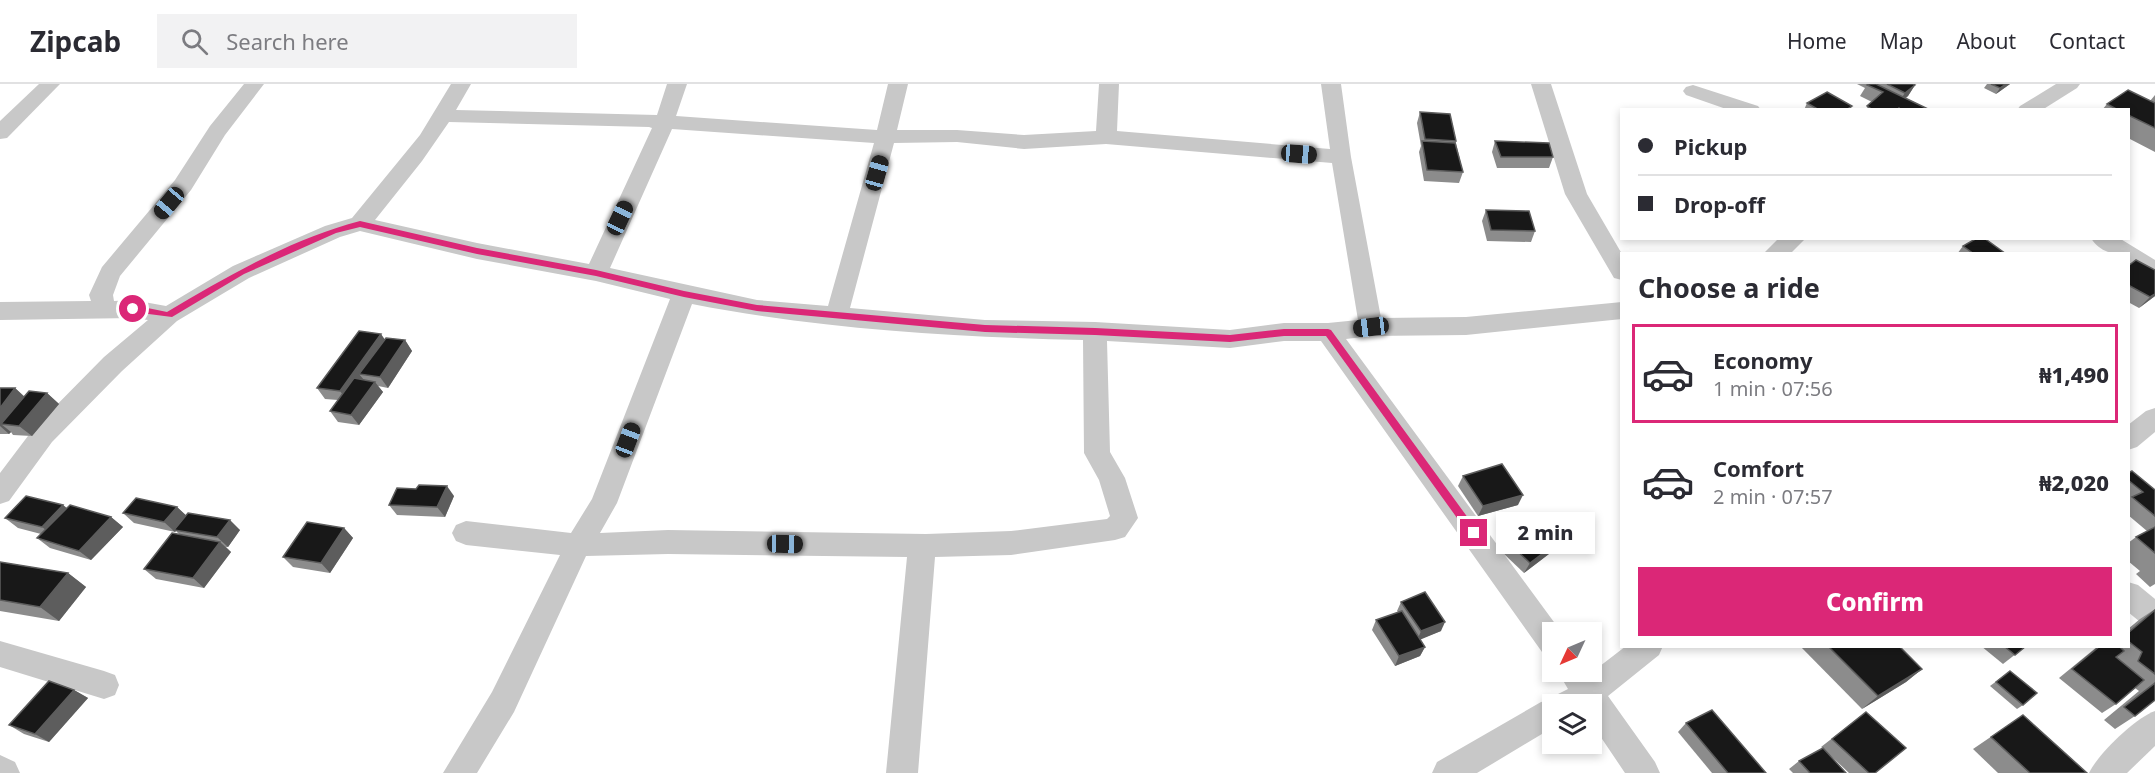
<!DOCTYPE html>
<meta charset="utf-8">
<style>
body{margin:0;font-family:"Noto Sans",sans-serif;background:#f2f2f3;color:#2b2b33;height:100vh;display:flex;flex-direction:column;font-size:22px;white-space:nowrap}
*{box-sizing:border-box;margin:0}
p{font-size:20px;color:#7c7c81}
.icon{flex:none;width:33px;height:33px;fill:none;stroke:currentColor;stroke-width:2;stroke-linecap:round;stroke-linejoin:round}
.map{position:relative;flex:1;overflow:hidden}
.details{position:absolute;left:1620px;top:168px;width:510px;height:396px;display:flex;flex-direction:column;background:#fff;border-radius:0px;box-shadow:0 3px 9px #0003}
.details>*{flex:none}
.banner{position:absolute;left:1620px;top:24px;width:510px;height:132px;border-radius:0px;box-shadow:0 3px 9px #0003;display:grid;align-content:center;height:132px;padding:0 18px;background:#fff}
.needle{width:39px;rotate:226deg}
.fabs{position:absolute;left:1542px;top:538px;display:grid;gap:12px}
.fabs a{display:grid;place-items:center;width:60px;height:60px;border-radius:0px;background:#fff;box-shadow:0 3px 9px #0003;font-size:30px}
.end{position:absolute;width:27px;height:27px;margin:-14px;border:8px solid #db2777;background:#fff;box-shadow:0 0 0 3px #fff}
.from{border-radius:50%}
.bubble{position:absolute;height:42px;border-radius:0px;background:#fff;box-shadow:0 3px 9px #0003;font-size:20px;font-weight:800;line-height:42px;text-align:center}
.car{position:absolute;width:18px;height:36px;margin:-18px -9px;border-radius:8px;box-shadow:0 0 4px 2px #0007;background:linear-gradient(#222 24%,#8ab4d8 0 40%,#222 0 76%,#8ab4d8 0 86%,#222 0)}
.banner b{display:flex;align-items:center;gap:21px;height:57px;font-size:22px}
.banner b+b{border-top:2px solid #e1e1e2}
.banner i{width:15px;height:15px;background:#2b2b33}
ul{padding:0;list-style:none}
li{display:flex;align-items:center;gap:18px;height:99px;margin:0 12px 9px;padding:0 6px;border:3px solid transparent;border-radius:0px}
li div{flex:1}
li b{display:block;font-size:22px}
li em{font-style:normal;font-weight:800}
li.on{border-color:#db2777}
li>.icon{width:54px;height:54px;stroke-width:1.5}
h2{padding:0 18px;font-size:27px;line-height:72px}
.action{display:flex;gap:12px;margin-top:auto;padding:12px 18px}
.action a{flex:1;height:69px;border-radius:0px;background:#db2777;color:#fff;font-size:24px;font-weight:800;line-height:69px;text-align:center}
header{display:flex;align-items:center;gap:36px;box-sizing:border-box;height:84px;padding:0 30px;background:#fff;border-bottom:2px solid #e1e1e2}
header strong{font-size:28px}
nav{display:flex;gap:33px;margin-inline-start:auto;font-size:21px}
.search{width:420px;height:54px;background:#f2f2f3;display:flex;align-items:center;gap:15px;box-sizing:border-box;padding:0 21px;border-radius:0px;color:#7c7c81;font-size:22px}
.map>svg:first-child{display:block}
.lines{fill:none;stroke-linecap:round;stroke-linejoin:round}
.minor{fill:#c8c8c8;fill-rule:evenodd}
.wall{fill:#8c8c8c}
.shaded-wall{fill:#5d5d5d}
.building{fill:#181818;stroke:#5d5d5d;stroke-width:1.5}
.route{fill:#db2777}
</style>
<header>
<strong>Zipcab</strong>
<div class="search"><svg class="icon" aria-label="search" viewBox="0 0 24 24"><circle cx="10" cy="10" r="6"/><path d="M15 15l6 6"/></svg>Search here</div>
<nav><a>Home</a><a>Map</a><a>About</a><a>Contact</a></nav>
</header>
<div class="map">
<svg width="2155" height="689" viewBox="0 0 2155 689">
<rect width="100%" height="100%" fill="#fff"/>
<g class="lines">
<g class="minor">
<polygon points="39,0 60,0 7,54 0,55 0,37"/>
<path d="M244 0H264L225 51 191 106 120 192 113 211 114 217 133 216 166 222 233 182 325 142 352 134 420 51 451 0H471L456 26 657 31 667 0H687L676 32 877 46 888 0H908L897 46H957L1024 51 1096 47 1099 0H1119L1117 47 1330 65 1321 0H1341L1351 73 1381 234 1466 233 1622 218V235L1466 251 1371 252 1346 255 1562 549H1552V572L1542 568 1321 257H1284L1230 264 1107 257 1110 368 1125 394 1138 434 1125 453 1115 456 1011 471 935 473 918 689H886L907 473 668 470 586 472 514 628 477 689H443L492 608 560 471 466 461 456 457 452 449 456 441 466 437 571 449 592 415 670 215 596 197 477 175 360 147 340 153 249 194 177 237 122 287 52 358 9 417 0 420V389L34 344 104 273 148 236 133 234 0 236V218L91 217 89 211 102 183 175 96 210 42ZM449 38 649 43 652 44 589 180 477 159 375 136 422 77ZM672 45 874 59 828 222 757 216 610 184ZM957 58 1024 65 1106 60 1332 79 1358 236 1328 239H1284L1230 246 1095 238 985 236 850 224 894 59ZM692 220C820 245 953 253 1083 256L1084 369 1099 396 1110 432 1107 435 1011 447 926 450 668 446 600 449 617 419Z"/>
<polygon points="1531,0 1551,0 1587,110 1622,170 1622,196 1614,194 1565,110"/>
<polygon points="2056,0 2080,0 2077,4 2042,26 2017,26 2020,22"/>
<polygon points="1693,1 1758,22 1761,26 1729,26 1686,11 1683,7 1686,3"/>
<polygon points="1779,154 1806,154 1790,170 1763,170"/>
<path d="M2091 154H2119L2155 176V194L2128 181V170C2114 170 2100 169 2091 154Z"/>
<polygon points="2155,324 2155,348 2137,363 2128,366 2128,341 2146,327"/>
<polygon points="2128,498 2138,501 2155,515 2155,546 2145,542 2128,528"/>
<polygon points="0,557 104,587 115,591 119,601 115,611 104,615 0,583"/>
<polygon points="1626,562 1663,562 1659,571 1608,612 1655,678 1660,689 1625,689 1592,640 1592,621 1552,621 1552,644 1477,689 1432,689 1437,678 1541,618 1555,615 1556,611 1568,605 1558,588 1591,589"/>
<path d="M2155 627V662L2127 689H2089C2098 670 2135 634 2155 627Z"/>
<polygon points="0,671 15,678 20,689 0,689"/>
</g>
</g>
<g class="wall">
<polygon points="1857,0 1913,0 1915,1 1908,12 1906,14 1930,26 1865,26 1872,18 1860,12 1865,4"/>
<polygon points="1987,0 2010,0 1996,10 1984,4"/>
<polygon points="2155,11 2155,68 2128,54 2128,26 2102,26 2107,20 2150,17"/>
<polygon points="1807,19 1852,22 1850,26 1804,26"/>
<polygon points="1420,28 1456,57 1456,59 1463,88 1459,99 1424,97 1419,68 1421,62 1417,39"/>
<polygon points="1495,57 1553,73 1549,84 1497,84 1492,68"/>
<polygon points="1486,126 1535,147 1531,158 1487,157 1482,137"/>
<polygon points="1963,162 2006,170 1957,170"/>
<polygon points="2128,182 2155,186 2155,212 2139,224 2128,218"/>
<polygon points="385,255 405,256 412,267 388,304 378,302 383,308 359,341 338,338 330,327 338,316 325,315 317,304"/>
<polygon points="0,304 15,304 25,313 47,309 59,320 32,352 13,351 11,348 9,350 0,350"/>
<polygon points="2128,389 2155,406 2155,500 2150,503 2136,490 2140,487 2128,477 2128,459 2136,453 2147,447 2128,431"/>
<polygon points="1463,392 1518,421 1478,432 1458,402"/>
<polygon points="416,405 454,412 445,433 397,431 389,421"/>
<polygon points="63,421 67,424 111,433 123,443 91,476 50,464 37,454 41,450 18,444 5,434"/>
<polygon points="177,423 186,432 240,446 228,463 226,463 231,468 204,504 156,495 144,485 179,450 176,447 175,448 134,439 123,429"/>
<polygon points="344,444 353,454 330,489 293,483 283,473"/>
<polygon points="1510,460 1562,460 1524,489 1504,470"/>
<polygon points="0,478 68,489 86,503 59,537 0,527"/>
<polygon points="1401,518 1441,547 1420,555 1425,563 1420,572 1395,582 1372,546 1376,536 1398,528 1397,527"/>
<polygon points="2155,525 2155,616 2135,632 2115,645 2104,636 2139,607 2135,604 2116,620 2102,629 2059,594 2098,562 2128,562 2128,545 2140,535"/>
<polygon points="1800,562 1899,562 1922,585 1906,598 1862,625"/>
<polygon points="1981,562 2026,562 2003,580"/>
<polygon points="2010,587 2023,621 2017,625 1990,602"/>
<polygon points="74,606 88,614 49,658 24,650 9,641"/>
<polygon points="1866,628 1875,689 1849,689 1829,670 1846,689 1793,689 1789,685 1799,677 1823,664 1821,663"/>
<polygon points="2023,631 2087,689 1998,689 1973,665"/>
<polygon points="1686,639 1766,689 1712,689 1678,648"/>
</g>
<g class="shaded-wall">
<polygon points="2006,0 2010,0 1996,10 2000,4"/>
<polygon points="1915,1 1908,12 1897,20 1905,9"/>
<polygon points="2155,210 2155,212 2139,224 2150,213"/>
<polygon points="381,250 388,260 359,290 364,296 348,318 340,307"/>
<polygon points="405,256 412,267 388,304 380,293"/>
<polygon points="375,298 383,308 359,341 351,331"/>
<polygon points="15,304 32,320 1,340 11,348 9,350 0,342 0,324"/>
<polygon points="47,309 59,320 32,352 19,342"/>
<polygon points="447,402 454,412 445,433 437,423"/>
<polygon points="1523,411 1518,421 1478,432 1483,422"/>
<polygon points="63,421 75,432 55,453 42,443"/>
<polygon points="177,423 188,433 174,446 176,447 175,448 164,438"/>
<polygon points="111,433 123,443 91,476 79,467"/>
<polygon points="230,436 240,446 228,463 217,453"/>
<polygon points="344,444 353,454 330,489 321,479"/>
<polygon points="1568,450 1562,460 1524,489 1530,479"/>
<polygon points="220,458 231,468 204,504 193,494"/>
<polygon points="68,489 86,503 59,537 40,523"/>
<polygon points="1445,538 1441,547 1417,557 1421,547"/>
<polygon points="1425,563 1420,572 1395,582 1399,572"/>
<polygon points="1922,585 1906,598 1862,625 1878,612"/>
<polygon points="74,606 88,614 49,658 35,650"/>
</g>
<g class="building">
<polygon points="1868,0 1876,0 1930,26 1902,26 1899,24 1897,26 1873,26 1867,22 1883,8 1867,1"/>
<polygon points="1887,0 1913,0 1915,1 1905,9"/>
<polygon points="1991,0 2006,0 2000,4"/>
<polygon points="2128,6 2155,19 2155,44 2128,31 2128,26 2118,26 2107,20"/>
<polygon points="1827,8 1852,22 1846,26 1819,26 1807,19"/>
<polygon points="1420,28 1450,30 1456,57 1425,55"/>
<polygon points="1422,57 1455,59 1463,88 1427,86"/>
<polygon points="1495,57 1549,59 1553,73 1501,73"/>
<polygon points="1486,126 1529,127 1535,147 1491,146"/>
<polygon points="1977,154 1984,154 2006,170 1974,170 1963,162"/>
<polygon points="2136,176 2155,186 2155,210 2150,213 2128,201 2128,182"/>
<polygon points="359,247 381,250 340,307 317,304"/>
<polygon points="386,254 405,256 380,293 359,290"/>
<polygon points="354,294 375,298 351,331 330,327"/>
<polygon points="0,304 15,304 0,324"/>
<polygon points="29,307 47,309 19,342 1,340"/>
<polygon points="1502,380 1523,411 1483,422 1463,392"/>
<polygon points="2132,387 2155,406 2155,432 2132,413 2143,408 2128,396 2128,389"/>
<polygon points="419,401 447,402 437,423 389,421 397,404 416,405"/>
<polygon points="26,412 63,421 42,443 5,434"/>
<polygon points="136,414 177,423 164,438 123,429"/>
<polygon points="70,421 111,433 79,467 37,454"/>
<polygon points="188,429 230,436 217,453 174,446"/>
<polygon points="1548,433 1568,450 1530,479 1510,460"/>
<polygon points="307,438 344,444 321,479 283,473"/>
<polygon points="2155,443 2155,469 2136,453"/>
<polygon points="172,449 220,458 193,494 144,485"/>
<polygon points="0,478 68,489 40,523 0,516"/>
<polygon points="1425,508 1445,538 1421,547 1401,518"/>
<polygon points="2155,526 2155,590 2138,577 2142,568 2128,557 2128,549"/>
<polygon points="1402,527 1425,563 1399,572 1376,536"/>
<polygon points="1828,562 1899,562 1922,585 1878,612"/>
<polygon points="2004,562 2026,562 2015,571"/>
<polygon points="2100,562 2119,562 2124,567 2116,573 2144,596 2116,620 2072,585"/>
<polygon points="2010,587 2037,609 2023,621 1996,598"/>
<polygon points="49,597 74,606 35,650 9,641"/>
<polygon points="2155,599 2155,616 2135,632 2124,623"/>
<polygon points="1712,626 1766,689 1728,689 1686,639"/>
<polygon points="1866,628 1906,664 1875,689 1869,689 1832,655"/>
<polygon points="2023,631 2087,689 2030,689 1991,653"/>
<polygon points="1823,664 1846,689 1810,689 1799,677"/>
</g>
<path class="route" d="M360 137 477 164 596 186 684 207 757 221 985 241 1095 244 1230 251 1284 245H1328L1331 246 1479 449 1477 452H1470L1326 252H1284L1230 258 1095 251 985 248 757 227 684 213 596 192 477 170 360 143 336 149 244 190 172 233 133 228 128 225 133 221 167 228C228 192 291 155 360 137Z"/>
</svg>
<div class="fabs">
<a><svg class="needle" viewBox="-14 -14 28 28"><path d="M0-13l5 13h-10z" fill="#e53935"/><path d="M0 13l5-13h-10z" fill="#7c7c81"/></svg></a>
<a><svg class="icon" aria-label="layers" viewBox="0 0 24 24"><path d="M12 4l9 5-9 5-9-5zM3 14l9 5 9-5"/></svg></a>
</div>
<i class="end from" style="left:133px;top:225px"></i>
<i class="end" style="left:1474px;top:449px"></i>
<div class="bubble" style="left:1496px;top:428px;width:99px">2 min</div>
<i class="car" style="left:1299px;top:70px;rotate:94deg"></i>
<i class="car" style="left:877px;top:89px;rotate:16deg"></i>
<i class="car" style="left:169px;top:119px;rotate:220deg"></i>
<i class="car" style="left:620px;top:134px;rotate:25deg"></i>
<i class="car" style="left:1371px;top:243px;rotate:263deg"></i>
<i class="car" style="left:628px;top:356px;rotate:21deg"></i>
<i class="car" style="left:785px;top:460px;rotate:91deg"></i>
<div class="banner">
<b><i class="from"></i>Pickup</b>
<b><i></i>Drop-off</b>
</div>
<section class="details">
<h2>Choose a ride</h2>
<ul>
<li class="on"><svg class="icon" aria-label="car" viewBox="0 0 24 24"><path d="M5 17H2v-5l4-1 3-4h7l3 4 3 1v5h-3M9 17h6M6 11h13"/><circle cx="7" cy="17" r="2"/><circle cx="17" cy="17" r="2"/></svg><div><b>Economy</b><p>1 min · 07:56</p></div><em>₦1,490</em></li>
<li><svg class="icon" aria-label="car" viewBox="0 0 24 24"><path d="M5 17H2v-5l4-1 3-4h7l3 4 3 1v5h-3M9 17h6M6 11h13"/><circle cx="7" cy="17" r="2"/><circle cx="17" cy="17" r="2"/></svg><div><b>Comfort</b><p>2 min · 07:57</p></div><em>₦2,020</em></li>
</ul>
<div class="action"><a>Confirm</a></div>
</section>
</div>
